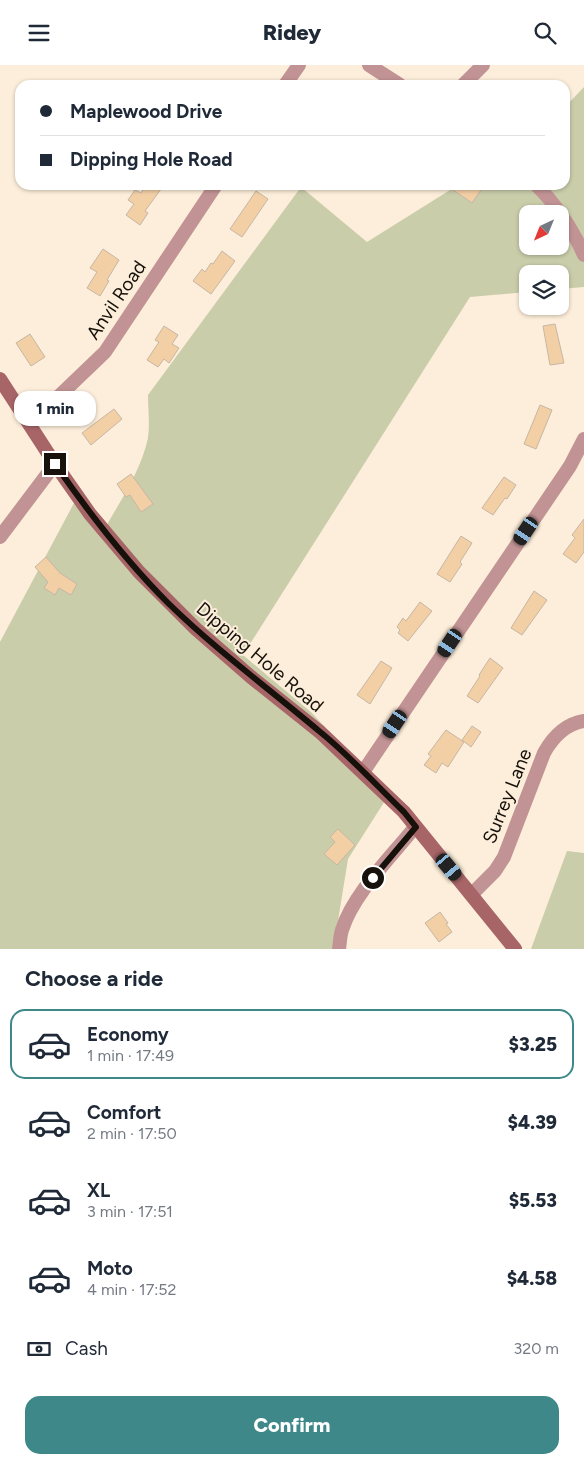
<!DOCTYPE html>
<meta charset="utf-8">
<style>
body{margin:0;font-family:Figtree,sans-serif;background:#f6f6f7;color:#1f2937;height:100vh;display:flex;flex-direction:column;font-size:19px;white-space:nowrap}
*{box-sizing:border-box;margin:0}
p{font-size:16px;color:#747a83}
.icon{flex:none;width:28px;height:28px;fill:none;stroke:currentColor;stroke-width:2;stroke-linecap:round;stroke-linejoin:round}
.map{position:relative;height:884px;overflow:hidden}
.sheet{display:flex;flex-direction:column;background:#fff;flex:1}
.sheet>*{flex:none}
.top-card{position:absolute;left:15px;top:15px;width:555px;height:110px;border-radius:15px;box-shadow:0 1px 4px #0004;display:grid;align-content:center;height:110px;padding:0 25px;background:#fff}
.needle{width:32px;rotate:223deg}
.controls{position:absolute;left:519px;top:140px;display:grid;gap:10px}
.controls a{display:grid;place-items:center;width:50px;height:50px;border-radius:10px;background:#fff;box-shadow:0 1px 4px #0004;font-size:25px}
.end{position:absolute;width:22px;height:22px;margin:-11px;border:6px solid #16110a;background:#fff;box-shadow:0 0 0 2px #fff}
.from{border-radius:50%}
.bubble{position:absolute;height:35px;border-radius:15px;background:#fff;box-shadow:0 1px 4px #0004;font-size:16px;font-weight:800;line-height:35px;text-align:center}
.car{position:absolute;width:15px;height:30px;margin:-15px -8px;border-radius:6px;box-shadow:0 0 4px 1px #0007;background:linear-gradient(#222 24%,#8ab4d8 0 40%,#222 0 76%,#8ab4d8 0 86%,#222 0)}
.top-card b{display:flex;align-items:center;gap:18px;height:48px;font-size:19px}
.top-card b+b{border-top:1px solid #e0e1e3}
.top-card i{width:12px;height:12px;background:#1f2937}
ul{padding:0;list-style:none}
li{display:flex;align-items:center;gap:15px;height:70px;margin:0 10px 8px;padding:0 15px;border:2px solid transparent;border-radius:15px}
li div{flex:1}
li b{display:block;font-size:19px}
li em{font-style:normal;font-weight:800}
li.active{border-color:#3f8889}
li>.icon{width:45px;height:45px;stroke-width:1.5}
h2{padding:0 25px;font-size:22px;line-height:60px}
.pay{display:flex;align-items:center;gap:12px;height:55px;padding:0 25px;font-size:19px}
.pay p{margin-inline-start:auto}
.cta{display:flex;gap:10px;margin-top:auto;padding:10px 25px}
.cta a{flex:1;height:58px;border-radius:15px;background:#3f8889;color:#fff;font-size:20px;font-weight:800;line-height:58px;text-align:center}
header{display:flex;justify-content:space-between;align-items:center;height:65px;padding:0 25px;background:#fff;font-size:22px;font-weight:800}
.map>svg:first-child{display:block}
.green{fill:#cacdaa;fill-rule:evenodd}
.building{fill:#f3cfa6;stroke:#c6b6a4}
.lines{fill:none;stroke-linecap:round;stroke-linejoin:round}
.minor{stroke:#c29394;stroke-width:14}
.secondary{stroke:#a86568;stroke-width:14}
.route{stroke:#16110a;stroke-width:6}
.labels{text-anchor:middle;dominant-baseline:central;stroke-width:4;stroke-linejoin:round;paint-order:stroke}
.street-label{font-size:19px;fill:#16110a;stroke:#fceeda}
</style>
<header><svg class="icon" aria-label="menu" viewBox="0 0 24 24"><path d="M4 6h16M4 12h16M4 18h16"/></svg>Ridey<svg class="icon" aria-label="search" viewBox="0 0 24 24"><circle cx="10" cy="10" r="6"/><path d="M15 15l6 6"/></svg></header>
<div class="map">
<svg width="584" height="884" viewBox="0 0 584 884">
<rect width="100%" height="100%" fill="#fceeda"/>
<g class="green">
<path d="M584 22V222L560 224V209H528L527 227 470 232 243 590 312 648 388 731 348 794 336 868 338 884H0V577L74 438 104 465C120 436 141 406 148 373 150 359 148 343 148 330L301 122 367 177 458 120H565V42ZM528 149H560V181H528Z"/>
<polygon points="567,786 584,788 584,884 531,884"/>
</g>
<g class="building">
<polygon points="146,120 164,120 145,146 148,148 140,160 126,150 134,139 128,135 135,125 141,128"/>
<polygon points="446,120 474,120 481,125 472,138"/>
<polygon points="256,126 268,134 242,172 230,164"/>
<polygon points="103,184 119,195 107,215 109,216 100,231 87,223 97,207 90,203"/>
<polygon points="222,186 235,196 211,229 193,216 202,204 205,207 211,198 213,199"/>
<polygon points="555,259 564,298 550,300 543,261"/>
<polygon points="164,261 178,270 172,279 179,283 169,298 164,294 158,302 147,295 159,277 155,275"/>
<polygon points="30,269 45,292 31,301 16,278"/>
<polygon points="540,340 552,345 536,384 524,379"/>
<polygon points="114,344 122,354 91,380 82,368"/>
<polygon points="131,409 153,439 141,447 130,430 126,432 117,419"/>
<polygon points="504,412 516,420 507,434 505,433 493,450 482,443"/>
<polygon points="584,454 584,487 576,498 563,489 575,473 572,470"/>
<polygon points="461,471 472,478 460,497 462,499 450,517 437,509"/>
<polygon points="46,492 60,508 77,519 71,530 59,523 55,530 44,523 48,517 35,502"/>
<polygon points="534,526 547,535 522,570 511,563"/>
<polygon points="420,537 432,546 408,576 398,568 400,565 397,562 403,553 406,556"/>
<polygon points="490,593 503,603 478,638 467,631 480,611 479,610"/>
<polygon points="381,596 392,603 370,639 357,630"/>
<polygon points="472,661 481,667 471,682 462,675"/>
<polygon points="446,665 464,677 448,702 442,698 436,708 424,700 431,691 428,689"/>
<polygon points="338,764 355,780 337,800 324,789 335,777 330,772"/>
<polygon points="440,847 448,858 446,859 452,867 439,877 425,858"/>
</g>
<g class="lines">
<g class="minor">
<polyline points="369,0 400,20"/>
<polyline points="285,20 299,0"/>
<polyline points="463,20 483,0"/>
<path d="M536 120C557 140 572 163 584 190"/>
<polyline points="28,354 57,333 105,287 216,120"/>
<polyline points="0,472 55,399"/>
<polyline points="363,707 570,401 584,374"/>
<path d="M472 829 495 806 504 792 544 688C553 672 565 659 584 656"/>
<path d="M339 884C340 878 340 871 342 865 353 829 392 791 415 762"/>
</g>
<polyline class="secondary" points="0,314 55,399 90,449 139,507 196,564 251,612 320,667 404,747 515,884"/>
</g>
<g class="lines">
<path class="route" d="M55 399C89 448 125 495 168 538 215 584 268 623 319 666 349 690 376 720 404 747L416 762 373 813"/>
</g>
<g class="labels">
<g class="street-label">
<text transform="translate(116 235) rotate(-56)">Anvil Road</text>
<text transform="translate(260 592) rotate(40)">Dipping Hole Road</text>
<text transform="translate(507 731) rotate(-68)">Surrey Lane</text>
</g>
</g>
</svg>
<div class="controls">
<a><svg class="needle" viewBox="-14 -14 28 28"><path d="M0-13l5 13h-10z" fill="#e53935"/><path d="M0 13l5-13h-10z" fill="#747a83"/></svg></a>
<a><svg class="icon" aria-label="layers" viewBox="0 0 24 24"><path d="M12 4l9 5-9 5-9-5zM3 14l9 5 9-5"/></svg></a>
</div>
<i class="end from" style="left:373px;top:813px"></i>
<i class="end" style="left:55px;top:399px"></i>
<div class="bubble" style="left:14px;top:326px;width:82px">1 min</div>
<i class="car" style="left:526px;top:466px;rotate:214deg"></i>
<i class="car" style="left:450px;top:578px;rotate:214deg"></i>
<i class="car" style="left:395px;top:659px;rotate:214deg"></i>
<i class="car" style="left:449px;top:802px;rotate:140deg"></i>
<div class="top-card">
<b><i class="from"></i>Maplewood Drive</b>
<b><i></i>Dipping Hole Road</b>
</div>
</div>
<section class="sheet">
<h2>Choose a ride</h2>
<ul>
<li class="active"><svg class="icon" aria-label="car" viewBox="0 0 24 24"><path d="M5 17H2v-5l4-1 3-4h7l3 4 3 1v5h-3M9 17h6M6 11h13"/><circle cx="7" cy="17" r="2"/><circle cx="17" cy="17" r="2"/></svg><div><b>Economy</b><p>1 min · 17:49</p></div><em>$3.25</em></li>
<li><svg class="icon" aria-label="car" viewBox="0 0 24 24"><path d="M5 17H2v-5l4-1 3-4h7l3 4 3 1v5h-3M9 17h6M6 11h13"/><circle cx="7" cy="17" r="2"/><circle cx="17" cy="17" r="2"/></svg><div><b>Comfort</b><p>2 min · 17:50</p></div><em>$4.39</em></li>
<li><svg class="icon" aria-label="car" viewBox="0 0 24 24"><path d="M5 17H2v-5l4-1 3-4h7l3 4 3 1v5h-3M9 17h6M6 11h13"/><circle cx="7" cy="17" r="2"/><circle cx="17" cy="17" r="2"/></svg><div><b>XL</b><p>3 min · 17:51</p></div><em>$5.53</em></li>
<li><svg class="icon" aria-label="car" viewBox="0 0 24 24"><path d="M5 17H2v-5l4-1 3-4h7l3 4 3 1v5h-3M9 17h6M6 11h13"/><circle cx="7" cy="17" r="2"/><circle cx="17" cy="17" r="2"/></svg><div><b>Moto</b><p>4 min · 17:52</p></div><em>$4.58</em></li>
</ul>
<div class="pay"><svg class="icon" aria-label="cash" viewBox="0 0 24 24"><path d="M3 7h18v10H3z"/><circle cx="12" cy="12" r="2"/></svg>Cash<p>320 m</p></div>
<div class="cta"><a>Confirm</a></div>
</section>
